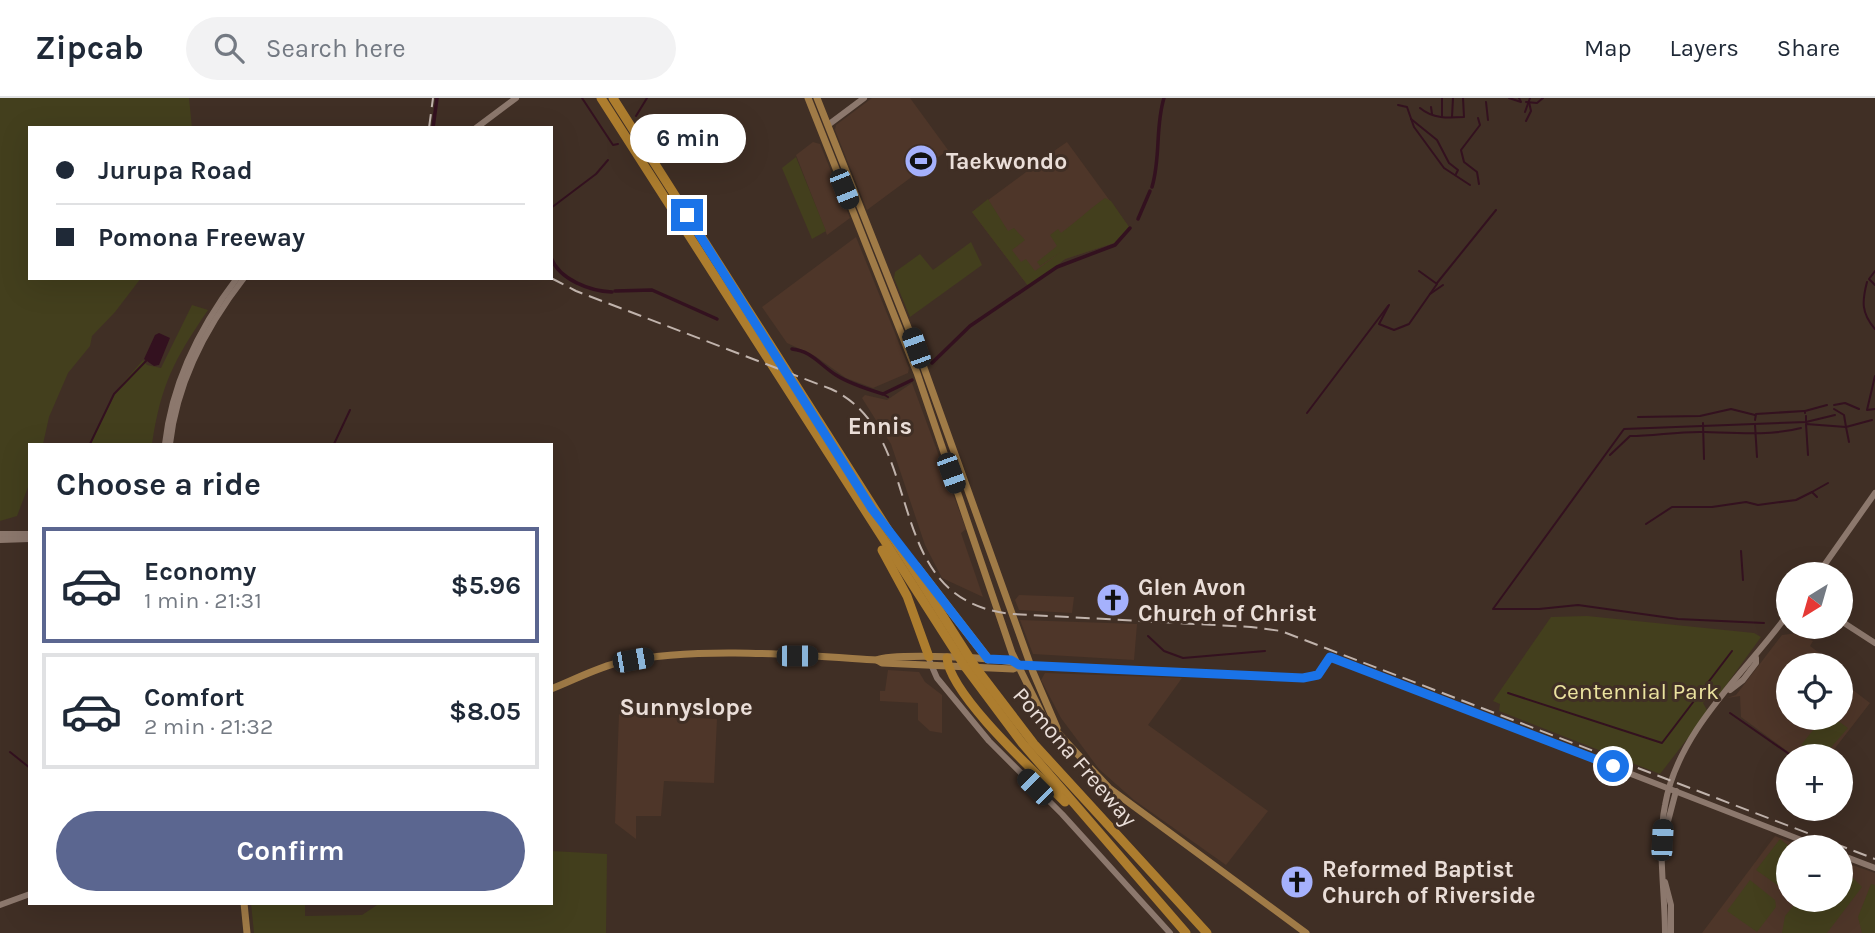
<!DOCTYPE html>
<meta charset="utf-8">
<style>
body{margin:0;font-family:Karla,sans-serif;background:#f2f2f3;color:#1f2937;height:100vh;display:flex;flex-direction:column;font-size:26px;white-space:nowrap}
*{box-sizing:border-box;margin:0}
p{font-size:23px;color:#747a83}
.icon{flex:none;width:38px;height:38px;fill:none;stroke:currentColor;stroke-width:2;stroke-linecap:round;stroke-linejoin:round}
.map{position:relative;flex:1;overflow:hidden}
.side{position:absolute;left:28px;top:345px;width:525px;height:462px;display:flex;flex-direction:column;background:#fff;border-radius:0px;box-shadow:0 7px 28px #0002}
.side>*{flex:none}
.guide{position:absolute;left:28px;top:28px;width:525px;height:154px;border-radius:0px;box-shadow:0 7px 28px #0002;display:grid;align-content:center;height:154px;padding:0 28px;background:#fff}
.needle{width:46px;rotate:217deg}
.buttons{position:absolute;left:1776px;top:464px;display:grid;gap:14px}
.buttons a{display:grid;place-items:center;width:77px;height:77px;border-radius:50%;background:#fff;box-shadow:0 7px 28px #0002;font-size:35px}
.end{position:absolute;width:32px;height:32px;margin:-16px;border:9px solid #1a73e8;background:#fff;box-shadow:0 0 0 4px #fff}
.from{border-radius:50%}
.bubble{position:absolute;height:49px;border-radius:24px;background:#fff;box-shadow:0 7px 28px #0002;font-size:23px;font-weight:700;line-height:49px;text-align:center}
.car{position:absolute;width:21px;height:42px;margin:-21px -10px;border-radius:9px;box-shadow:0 0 5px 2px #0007;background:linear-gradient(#222 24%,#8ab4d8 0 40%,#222 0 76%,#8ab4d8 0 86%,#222 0)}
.guide b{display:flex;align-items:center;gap:24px;height:66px;font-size:26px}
.guide b+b{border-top:2px solid #e0e1e3}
.guide i{width:18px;height:18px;background:#1f2937}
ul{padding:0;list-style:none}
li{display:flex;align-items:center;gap:21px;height:116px;margin:0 14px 10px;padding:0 14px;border:4px solid #e0e1e3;border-radius:0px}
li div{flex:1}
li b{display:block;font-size:26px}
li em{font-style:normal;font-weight:700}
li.active{border-color:#5b6690}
li>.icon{width:63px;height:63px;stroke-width:1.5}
h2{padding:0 28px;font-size:32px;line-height:84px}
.button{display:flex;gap:14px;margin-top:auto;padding:14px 28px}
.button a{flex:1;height:80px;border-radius:42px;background:#5b6690;color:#fff;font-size:28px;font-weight:700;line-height:80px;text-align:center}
header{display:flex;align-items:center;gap:42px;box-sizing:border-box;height:98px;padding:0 35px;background:#fff;border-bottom:2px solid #e0e1e3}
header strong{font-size:33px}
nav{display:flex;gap:38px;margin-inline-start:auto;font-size:24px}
.search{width:490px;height:63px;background:#f2f2f3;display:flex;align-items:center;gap:18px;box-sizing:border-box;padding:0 24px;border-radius:38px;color:#747a83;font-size:26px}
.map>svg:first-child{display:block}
.built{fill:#4e3629}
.green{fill:#433f1d}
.water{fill:#33111f}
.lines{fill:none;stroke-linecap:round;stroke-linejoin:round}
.stream{stroke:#33111f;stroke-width:2}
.canal{stroke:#33111f;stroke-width:3.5}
.secondary{stroke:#8c786d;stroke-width:6}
.primary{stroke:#a07b47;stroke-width:7}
.highway{stroke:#ad7d2e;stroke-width:9}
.rail{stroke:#c0b3ac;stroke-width:2;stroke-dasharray:14 7;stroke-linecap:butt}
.route{stroke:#1a73e8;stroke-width:9}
.labels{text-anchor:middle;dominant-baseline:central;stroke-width:6;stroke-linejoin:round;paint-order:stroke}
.poi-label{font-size:23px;font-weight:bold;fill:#eaded8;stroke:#402f25;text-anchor:start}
.park-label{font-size:23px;fill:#ebe39f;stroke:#402f25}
.street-label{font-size:23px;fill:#eaded8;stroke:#402f25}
.neighbourhood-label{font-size:24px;font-weight:bold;fill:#eaded8;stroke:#402f25}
</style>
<header>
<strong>Zipcab</strong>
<div class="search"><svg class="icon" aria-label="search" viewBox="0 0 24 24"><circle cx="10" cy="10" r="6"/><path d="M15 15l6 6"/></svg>Search here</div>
<nav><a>Map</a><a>Layers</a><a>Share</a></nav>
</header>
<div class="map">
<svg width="1875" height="835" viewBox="0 0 1875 835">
<rect width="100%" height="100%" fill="#402f25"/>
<g class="built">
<polygon points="872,0 910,0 948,52 867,112 835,32 836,27"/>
<polygon points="813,44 820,46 850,120 827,137 796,57"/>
<polygon points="1067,44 1129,129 1114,145 1065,161 1029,189 972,114 1033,69 1035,72 1041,68 1038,64"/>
<polygon points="856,139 909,270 908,275 873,290 846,280 815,258 787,245 762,209"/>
<polygon points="912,285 966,431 961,435 983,499 942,480 925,447 891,346 862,300 865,297 887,302"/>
<polygon points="1019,497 1074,499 1072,515 1019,512 1015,502"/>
<polygon points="1020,522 1137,526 1134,562 1033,556"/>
<polygon points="1797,535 1813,543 1810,548 1833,565 1788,567 1788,620 1841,620 1841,583 1870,605 1829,658 1794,658 1741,619 1740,598 1727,600 1736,597 1782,537"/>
<polygon points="888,572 919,574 925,584 942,597 942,635 930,633 918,622 918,605 880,603 880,593 885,593"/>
<polygon points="1045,575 1182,580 1148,627 1268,713 1226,767 1134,702 1099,671 1061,620 1041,582"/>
<polygon points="619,616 717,621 714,685 664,683 661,718 636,718 636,741 615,725"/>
<polygon points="1775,738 1804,749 1788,749 1788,802 1841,802 1841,763 1875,775 1875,835 1702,835"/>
</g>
<g class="green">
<polygon points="0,0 189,0 192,30 30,30 30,180 141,180 115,214 92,238 90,248 68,275 49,319 43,346 30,346 30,384 17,418 0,423"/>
<polygon points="796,59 826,133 812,141 782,70"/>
<path d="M1105 100 1111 103 1129 129 1114 145 1065 161 1029 189 972 114 988 101 1008 133 1014 130 1025 142 1012 152 1021 164 1026 161 1035 173 1061 154 1040 168 1037 164 1057 148 1050 137 1058 131 1061 135C1076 124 1088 112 1105 100Z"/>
<polygon points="971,144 982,167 910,219 894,180 895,174 920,156 933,172"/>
<path d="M192 207 208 212C174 262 161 286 152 346H90L117 292 143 262 147 267 161 270Z"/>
<polygon points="1587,518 1754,535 1761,539 1719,597 1712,593 1703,605 1708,614 1660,676 1499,613 1500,606 1493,603 1551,519"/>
<polygon points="1823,620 1834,620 1848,630 1826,655 1801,647"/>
<polygon points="1780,741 1790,749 1787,794 1756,772"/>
<polygon points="551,753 607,756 606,835 254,835 251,805 305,805 305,818 362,817 380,805 551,805"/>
<polygon points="1841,768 1862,789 1827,835 1782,835 1785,818 1798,802 1841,802"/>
<polygon points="1750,782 1775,802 1776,809 1757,834 1727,813"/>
<polygon points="1871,786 1875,787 1875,835 1862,835 1858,819"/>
</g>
<polygon class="water" points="159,235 170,240 159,267 154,268 144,261 155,237"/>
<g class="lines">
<g class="stream">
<polyline points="582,0 613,47 618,46"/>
<polyline points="1509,0 1521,4 1519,0"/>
<polyline points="1486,4 1488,22"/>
<polyline points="1526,4 1537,5 1543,0"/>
<polyline points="1398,7 1407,9 1414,29 1444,70 1470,87"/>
<polyline points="1431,9 1432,16"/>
<path d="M1420 10C1433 21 1448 20 1464 19L1463 0"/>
<polyline points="1525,14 1530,0"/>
<polyline points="636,18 647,0"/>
<polyline points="1442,19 1442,0"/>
<polyline points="1452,19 1453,0"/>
<polyline points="1478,20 1480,27 1461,52 1464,64 1477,74 1479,86"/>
<polyline points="1411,21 1437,42 1449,65 1458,72 1456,76"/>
<polyline points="1526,23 1531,13 1529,4"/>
<polyline points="551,110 596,76 608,62"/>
<polyline points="1875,173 1869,181 1875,187"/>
<path d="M1867 184C1862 203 1861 215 1875 231"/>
<polyline points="1437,185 1496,112"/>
<polyline points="1430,196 1443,187"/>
<polyline points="1389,207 1379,226 1394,232 1409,226 1437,186 1419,173"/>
<polyline points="1875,278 1867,312 1875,311"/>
<polyline points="883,296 888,299"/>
<polyline points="1834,307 1845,305 1859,311"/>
<polyline points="1307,315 1388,208"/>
<polyline points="1805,315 1805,313 1827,307"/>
<polyline points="1638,319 1700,318 1731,311 1755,317"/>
<polyline points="1755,322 1756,316 1804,313"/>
<polyline points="1806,324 1835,317"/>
<polyline points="1703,325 1704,361"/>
<polyline points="1755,327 1757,359"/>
<polyline points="1849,344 1846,329 1872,322"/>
<polyline points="90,346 114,296 146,263"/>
<polyline points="334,346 350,312"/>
<path d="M1610 357 1630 338C1655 338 1679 333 1705 334 1736 335 1771 338 1801 330"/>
<polyline points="1808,357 1806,326 1846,329 1844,317 1834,311"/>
<polyline points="1817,399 1812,394 1828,385"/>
<polyline points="1646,426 1672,409 1712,409 1746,404 1758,407 1796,402 1812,394"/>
<polyline points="1741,453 1743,482"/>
<polyline points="1764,525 1678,521 1578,507 1539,511 1493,511 1624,331 1806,324 1806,318"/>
<polyline points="1148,538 1164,553 1183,560 1265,553"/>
<polyline points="1508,595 1662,645 1732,553"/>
<polyline points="1730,615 1792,658"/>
<polyline points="10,654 30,670"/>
</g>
<g class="canal">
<polyline points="433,30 437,0"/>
<path d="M1152 89C1161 59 1155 29 1164 0"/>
<polyline points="1138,121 1150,93"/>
<path d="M551 160C560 182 590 193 612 194"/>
<polyline points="615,193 652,192 717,221"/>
<path d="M792 251C812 253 820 267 836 277 850 286 867 291 883 296L912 282"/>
<polyline points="932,265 970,228 1057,169 1115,147 1130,130"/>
</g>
<g class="secondary">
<polyline points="828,27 864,0"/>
<polyline points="476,30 516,0"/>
<path d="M165 346C172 284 199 230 237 180"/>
<path d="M170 346C177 284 206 229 244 180"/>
<polyline points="0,436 30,436"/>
<polyline points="0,442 30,441"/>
<polyline points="1818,476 1875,395"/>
<polyline points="1841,523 1875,545"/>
<polyline points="930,564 937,580 989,643 1062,716 1170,835"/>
<polyline points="1030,567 1303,580 1320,575 1330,559 1819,749"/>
<polyline points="1730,592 1743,582 1756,565 1756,560"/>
<polyline points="1666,731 1676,693"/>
<polyline points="1841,757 1875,770"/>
<polyline points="1665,784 1671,807 1671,835"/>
<polyline points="0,807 30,796"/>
<path d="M1665 835C1665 794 1657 747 1665 707 1678 632 1745 575 1788 516"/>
</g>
<g class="primary">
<polyline points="808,0 917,275 1012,555 1044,620 1109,690 1306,835"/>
<polyline points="817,0 923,267 1033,574 1057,630"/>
<path d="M877 562C892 555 1004 559 1019 566"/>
<path d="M551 591C574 582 598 569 621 564 699 548 798 557 877 562L882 565 1013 571 1023 567"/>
<polyline points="244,805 247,835"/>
</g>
<g class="highway">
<polyline points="601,0 966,570 1022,645 1186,835"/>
<polyline points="613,0 976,570 1034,646 1207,835"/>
<polyline points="882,452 907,498 929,559"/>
<polyline points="916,468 988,561"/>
<path d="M947 560C950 597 1037 676 1065 704"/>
</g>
<g class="rail">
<polyline points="429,30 433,0"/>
<path d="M551 180 576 193 831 291C931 337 876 502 1012 516L1251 529 1281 533 1875 761"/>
</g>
</g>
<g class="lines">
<polyline class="route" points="687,117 872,411 988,561 1011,562 1019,567 1303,580 1318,577 1330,559 1613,668"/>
</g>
<defs>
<symbol id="stadium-disc" viewBox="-11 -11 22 22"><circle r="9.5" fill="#a5b1fc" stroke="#402f25"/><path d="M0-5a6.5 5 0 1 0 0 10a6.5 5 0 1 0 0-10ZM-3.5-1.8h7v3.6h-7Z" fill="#111"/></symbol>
<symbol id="church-disc" viewBox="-11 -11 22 22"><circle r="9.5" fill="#a5b1fc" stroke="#402f25"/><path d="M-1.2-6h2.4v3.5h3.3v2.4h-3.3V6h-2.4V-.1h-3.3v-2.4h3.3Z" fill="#111"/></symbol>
</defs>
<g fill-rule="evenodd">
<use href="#stadium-disc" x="902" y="44" width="38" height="38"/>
<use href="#church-disc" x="1094" y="483" width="38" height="38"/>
<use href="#church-disc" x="1278" y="765" width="38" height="38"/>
</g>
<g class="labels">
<g class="poi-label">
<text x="946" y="63">Taekwondo</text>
<text x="1138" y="489">Glen Avon<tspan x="1138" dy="26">Church of Christ</tspan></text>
<text x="1322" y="771">Reformed Baptist<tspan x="1322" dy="26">Church of Riverside</tspan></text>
</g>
<g class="park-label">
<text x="1636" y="593">Centennial Park</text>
</g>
<g class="street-label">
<text transform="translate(1075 659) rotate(49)">Pomona Freeway</text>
</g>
<g class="neighbourhood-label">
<text x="880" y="328">Ennis</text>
<text x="686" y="609">Sunnyslope</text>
</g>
</g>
</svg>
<div class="buttons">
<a><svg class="needle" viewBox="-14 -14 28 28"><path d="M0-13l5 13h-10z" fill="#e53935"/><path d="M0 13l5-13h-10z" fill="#747a83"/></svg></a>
<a><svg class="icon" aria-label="locate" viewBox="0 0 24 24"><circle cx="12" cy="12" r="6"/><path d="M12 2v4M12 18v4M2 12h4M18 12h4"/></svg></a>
<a>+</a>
<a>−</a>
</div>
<i class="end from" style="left:1613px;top:668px"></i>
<i class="end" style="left:687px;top:117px"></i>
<div class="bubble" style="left:630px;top:16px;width:116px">6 min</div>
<i class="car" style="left:844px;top:91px;rotate:158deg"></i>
<i class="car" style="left:916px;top:250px;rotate:340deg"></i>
<i class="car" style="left:951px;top:375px;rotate:160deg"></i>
<i class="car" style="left:797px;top:558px;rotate:90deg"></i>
<i class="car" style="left:633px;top:562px;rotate:80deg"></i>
<i class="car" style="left:1035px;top:689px;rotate:315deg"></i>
<i class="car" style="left:1662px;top:742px;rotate:3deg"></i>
<div class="guide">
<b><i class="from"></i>Jurupa Road</b>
<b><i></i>Pomona Freeway</b>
</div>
<section class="side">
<h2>Choose a ride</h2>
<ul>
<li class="active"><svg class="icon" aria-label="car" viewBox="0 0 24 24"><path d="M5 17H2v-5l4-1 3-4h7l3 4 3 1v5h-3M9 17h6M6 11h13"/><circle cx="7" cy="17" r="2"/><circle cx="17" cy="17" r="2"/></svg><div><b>Economy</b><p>1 min · 21:31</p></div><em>$5.96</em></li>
<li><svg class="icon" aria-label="car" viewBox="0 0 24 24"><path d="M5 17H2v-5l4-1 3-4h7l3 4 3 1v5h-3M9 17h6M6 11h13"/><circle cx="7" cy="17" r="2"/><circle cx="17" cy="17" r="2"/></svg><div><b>Comfort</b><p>2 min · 21:32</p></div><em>$8.05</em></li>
</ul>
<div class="button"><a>Confirm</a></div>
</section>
</div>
